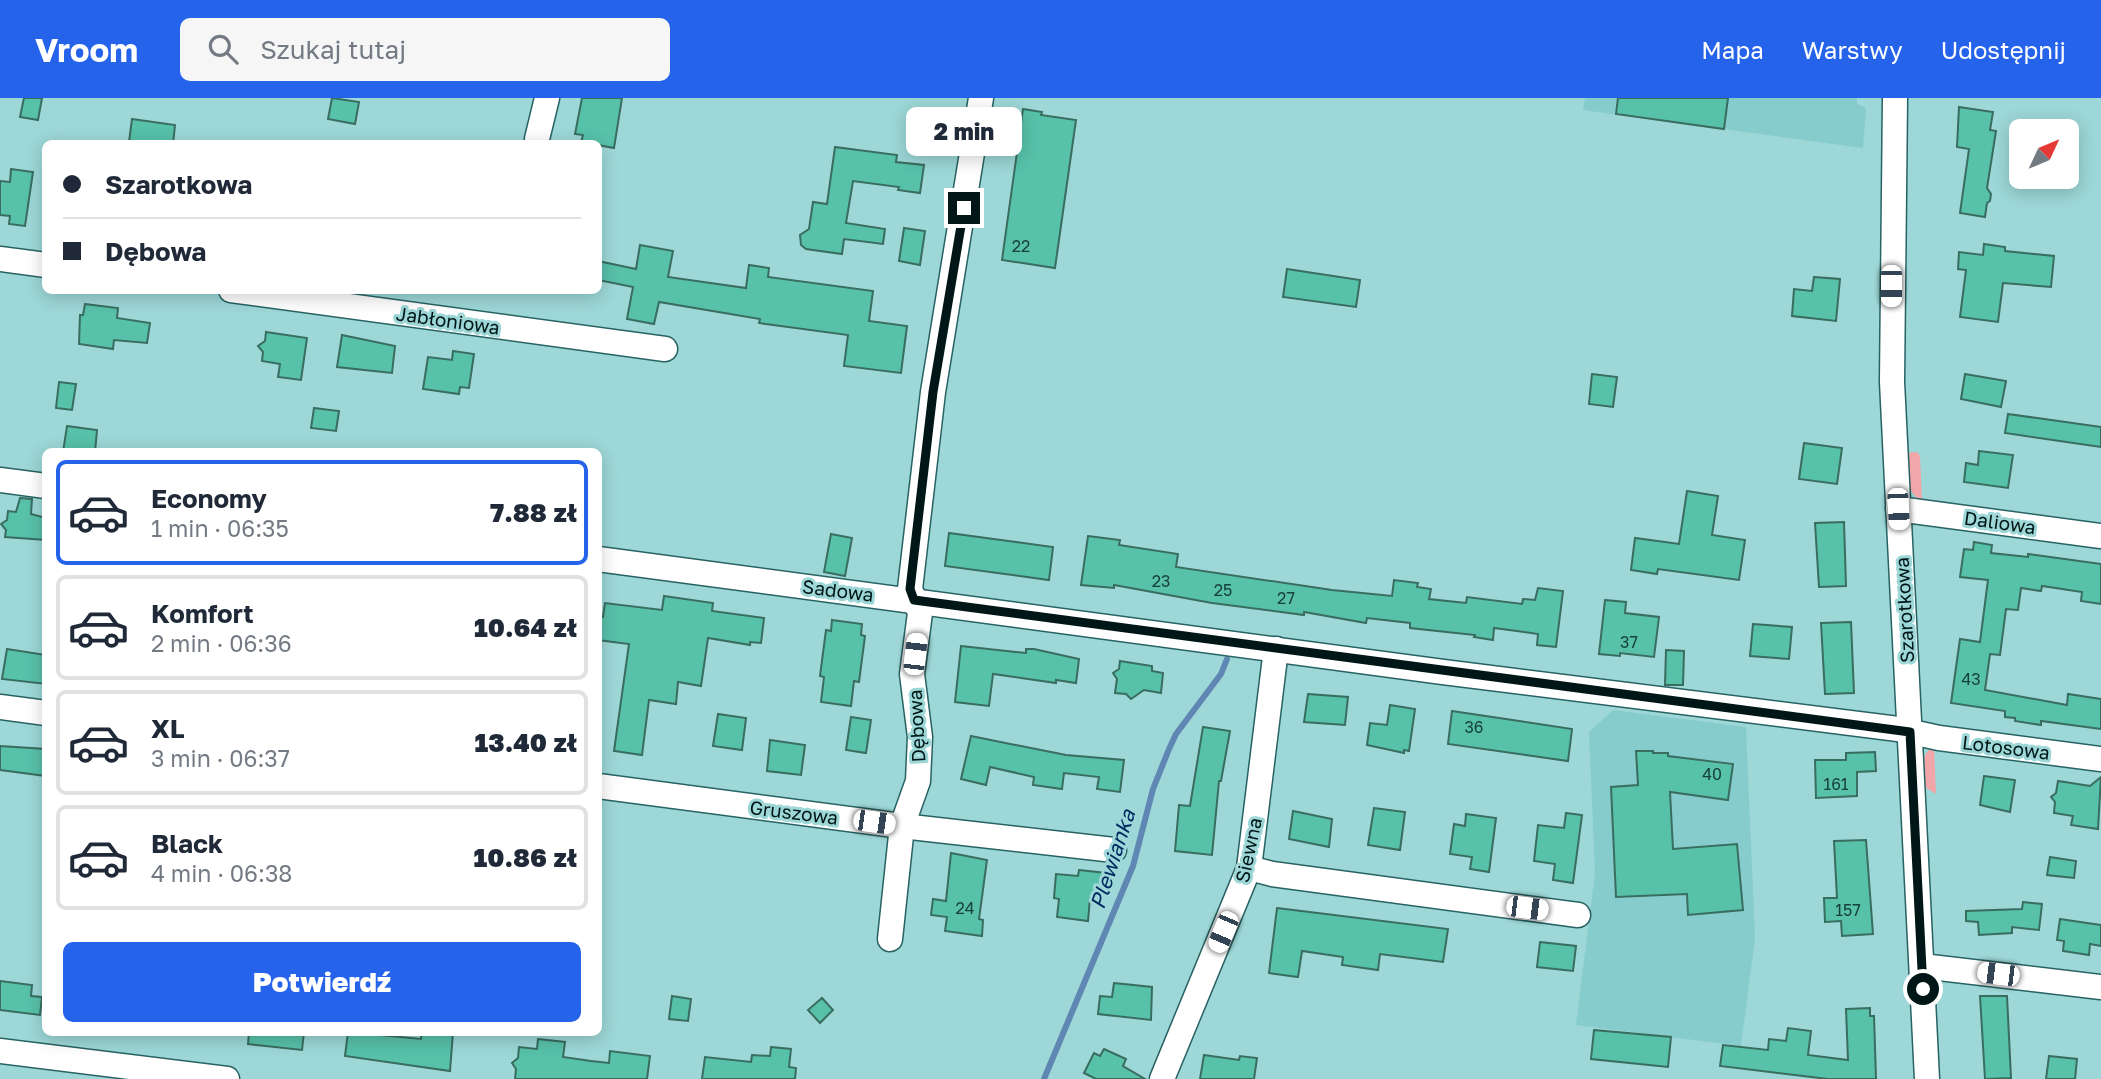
<!DOCTYPE html>
<html lang="pl">
<meta charset="utf-8">
<style>
body{margin:0;font-family:"Golos Text",sans-serif;background:#f6f6f7;color:#1f2937;height:100vh;display:flex;flex-direction:column;font-size:26px;white-space:nowrap}
*{box-sizing:border-box;margin:0}
p{font-size:23px;color:#747a83}
.icon{flex:none;width:38px;height:38px;fill:none;stroke:currentColor;stroke-width:2;stroke-linecap:round;stroke-linejoin:round}
.map{position:relative;flex:1;overflow:hidden}
.sheet{position:absolute;left:42px;top:350px;width:560px;height:588px;display:flex;flex-direction:column;background:#fff;border-radius:10px;box-shadow:0 4px 18px #0003}
.sheet>*{flex:none}
.guide{position:absolute;left:42px;top:42px;width:560px;height:154px;border-radius:10px;box-shadow:0 4px 18px #0003;display:grid;align-content:center;height:154px;padding:0 21px;background:#fff}
.needle{width:46px;rotate:46deg}
.controls{position:absolute;left:2009px;top:21px;display:grid;gap:14px}
.controls a{display:grid;place-items:center;width:70px;height:70px;border-radius:10px;background:#fff;box-shadow:0 4px 18px #0003;font-size:35px}
.end{position:absolute;width:32px;height:32px;margin:-16px;border:9px solid #011616;background:#fff;box-shadow:0 0 0 4px #fff}
.from{border-radius:50%}
.bubble{position:absolute;height:49px;border-radius:10px;background:#fff;box-shadow:0 4px 18px #0003;font-size:23px;font-weight:800;line-height:49px;text-align:center}
.car{position:absolute;width:21px;height:42px;margin:-21px -10px;border-radius:9px;box-shadow:0 0 5px 2px #0007;background:linear-gradient(#fff 24%,#345 0 40%,#fff 0 76%,#345 0 86%,#fff 0)}
.guide b{display:flex;align-items:center;gap:24px;height:66px;font-size:26px}
.guide b+b{border-top:2px solid #e0e1e3}
.guide i{width:18px;height:18px;background:#1f2937}
ul{padding:12px 0 0;list-style:none}
li{display:flex;align-items:center;gap:21px;height:105px;margin:0 14px 10px;padding:0 7px;border:4px solid #e0e1e3;border-radius:10px}
li div{flex:1}
li b{display:block;font-size:26px}
li em{font-style:normal;font-weight:800}
li.current{border-color:#2563eb}
li>.icon{width:63px;height:63px;stroke-width:1.5}
.button{display:flex;gap:14px;margin-top:auto;padding:14px 21px}
.button a{flex:1;height:80px;border-radius:10px;background:#2563eb;color:#fff;font-size:28px;font-weight:800;line-height:80px;text-align:center}
header{display:flex;align-items:center;gap:42px;box-sizing:border-box;height:98px;padding:0 35px;background:#2563eb;color:#fff}
header strong{font-size:33px}
nav{display:flex;gap:38px;margin-inline-start:auto;font-size:24px}
.search{width:490px;height:63px;background:#f6f6f7;display:flex;align-items:center;gap:18px;box-sizing:border-box;padding:0 24px;border-radius:10px;color:#747a83;font-size:26px}
.map>svg:first-child{display:block}
.built{fill:#87cccc}
.green{fill:#f1a6a9}
.lines{fill:none;stroke-linecap:round;stroke-linejoin:round}
.stream{stroke:#6086b3;stroke-width:6}
.building{fill:#58c1aa;stroke:#396d60;stroke-width:2}
.street-casing{stroke:#286263;stroke-width:27}
.street{stroke:#fff;stroke-width:24}
.route{stroke:#011616;stroke-width:9}
.labels{text-anchor:middle;dominant-baseline:central;stroke-width:6;stroke-linejoin:round;paint-order:stroke}
.number-label{font-size:16px;fill:#17413b}
.street-label{font-size:19px;fill:#011616;stroke:#9dd7d7}
.water-label{font-size:21px;font-style:italic;fill:#002b61;stroke:#9dd7d7}
</style>
<header>
<strong>Vroom</strong>
<div class="search"><svg class="icon" aria-label="search" viewBox="0 0 24 24"><circle cx="10" cy="10" r="6"/><path d="M15 15l6 6"/></svg>Szukaj tutaj</div>
<nav><a>Mapa</a><a>Warstwy</a><a>Udostępnij</a></nav>
</header>
<div class="map">
<svg width="2101" height="981" viewBox="0 0 2101 981">
<rect width="100%" height="100%" fill="#9dd7d7"/>
<g class="built">
<polygon points="1585,0 1857,0 1857,6 1866,10 1863,50 1583,12"/>
<polygon points="1613,612 1746,629 1755,840 1741,948 1576,927 1595,775 1589,634"/>
</g>
<g class="green">
<path d="M1917 354 1920 358 1922 402C1904 396 1908 371 1907 355Z"/>
<path d="M1934 649 1936 696 1925 689C1924 674 1918 656 1934 649Z"/>
</g>
<g class="lines">
<polyline class="stream" points="1044,981 1133,768 1153,691 1169,651 1176,636 1221,576 1227,561"/>
</g>
<g class="building">
<polygon points="24,0 42,0 38,22 20,19"/>
<polygon points="332,0 359,4 355,26 328,21"/>
<polygon points="582,0 622,0 614,50 581,44 583,37 575,36"/>
<polygon points="1618,0 1728,0 1724,31 1616,16"/>
<polygon points="1959,9 1993,14 1990,32 1996,33 1987,90 1991,96 1990,103 1987,105 1985,119 1960,115 1969,51 1957,49"/>
<polygon points="1023,11 1042,14 1041,17 1076,22 1055,170 1002,162"/>
<polygon points="132,21 175,27 173,46 129,44"/>
<polygon points="835,49 897,57 896,64 924,67 920,95 898,92 899,89 853,83 846,125 885,131 883,146 844,141 842,156 806,151 801,147 800,137 809,131 813,104 827,106"/>
<polygon points="11,71 33,74 25,128 9,126 10,118 0,117 0,83 10,84"/>
<polygon points="904,130 925,133 920,167 899,163"/>
<polygon points="1984,146 2005,149 2005,153 2054,158 2051,189 2003,185 1998,224 1960,219 1966,172 1958,171 1959,154 1983,157"/>
<polygon points="640,147 673,153 668,179 746,190 749,167 769,170 768,179 873,193 869,223 907,228 901,275 844,268 848,237 759,225 760,221 659,204 654,226 627,221 633,189 598,182 598,163 636,171"/>
<polygon points="1287,171 1360,182 1356,209 1283,199"/>
<polygon points="1814,179 1840,181 1836,223 1792,218 1794,191 1812,193"/>
<polygon points="85,206 118,210 117,220 150,225 147,245 114,242 113,251 79,246 80,217 83,217"/>
<polygon points="266,234 307,240 301,282 278,279 280,266 262,263 263,254 258,248 265,243"/>
<polygon points="342,237 395,248 392,275 337,269"/>
<polygon points="453,253 474,256 469,290 460,289 459,296 423,291 428,259 452,262"/>
<polygon points="1592,276 1617,279 1613,309 1589,306"/>
<polygon points="1965,276 2006,283 2001,309 1961,301"/>
<polygon points="59,284 76,286 72,312 56,310"/>
<polygon points="314,310 339,313 336,333 311,330"/>
<polygon points="2008,316 2101,329 2101,349 2005,335"/>
<polygon points="67,328 97,332 95,354 63,354"/>
<polygon points="1804,345 1842,350 1837,386 1799,381"/>
<polygon points="1979,353 2013,357 2008,390 1964,384 1966,365 1978,367"/>
<polygon points="1687,393 1718,398 1712,437 1745,442 1739,482 1658,471 1657,476 1631,472 1635,440 1679,446"/>
<polygon points="20,400 32,401 31,416 46,420 46,442 5,439 6,432 1,426 7,422 8,413 16,414"/>
<polygon points="1844,424 1846,488 1819,489 1815,425"/>
<polygon points="949,435 1053,449 1049,482 945,468"/>
<polygon points="831,436 852,440 845,478 824,474"/>
<polygon points="1088,438 1120,442 1119,447 1178,456 1176,469 1332,492 1392,498 1394,482 1418,485 1417,489 1431,491 1429,501 1466,505 1467,499 1522,506 1523,501 1535,502 1538,490 1563,493 1556,549 1537,547 1538,536 1494,530 1493,542 1474,539 1475,537 1410,530 1410,525 1367,520 1366,525 1304,514 1304,517 1212,505 1114,487 1114,490 1081,487"/>
<polygon points="1974,444 1992,447 1991,455 2028,459 2028,456 2101,466 2101,506 2081,503 2082,494 2042,488 2041,493 2021,490 2018,512 2006,511 2000,557 1990,556 1985,592 2067,607 2068,596 2101,601 2101,631 2041,623 2041,627 2015,623 2015,620 2005,619 2005,613 1951,605 1960,541 1980,544 1988,482 1960,479 1964,451 1973,452"/>
<polygon points="664,498 713,505 712,513 764,520 761,545 750,544 750,547 708,540 701,588 678,584 676,606 649,602 642,657 614,653 629,546 598,542 598,518 603,519 605,505 662,512"/>
<polygon points="1605,502 1626,504 1625,515 1659,519 1654,559 1620,555 1620,558 1599,556"/>
<polygon points="832,522 862,526 861,537 865,538 859,584 854,583 851,608 821,604 824,579 820,578 826,532 831,533"/>
<polygon points="1851,524 1854,595 1825,596 1821,525"/>
<polygon points="1753,526 1792,529 1789,561 1750,558"/>
<polygon points="961,548 1026,555 1026,551 1034,551 1079,561 1076,585 1056,582 1056,585 993,576 989,608 955,604"/>
<polygon points="7,551 46,557 46,586 2,581"/>
<polygon points="1666,552 1684,553 1683,587 1665,587"/>
<polygon points="1120,563 1152,568 1152,573 1163,575 1161,595 1144,592 1131,601 1126,596 1115,595 1117,581 1113,575 1119,571"/>
<polygon points="1308,596 1348,599 1345,627 1304,624"/>
<polygon points="1390,607 1415,611 1409,653 1404,652 1404,655 1367,647 1370,625 1387,627"/>
<polygon points="1452,613 1572,631 1568,663 1448,646"/>
<polygon points="718,616 746,620 742,652 713,648"/>
<polygon points="851,619 871,622 866,655 846,652"/>
<polygon points="1203,629 1230,633 1221,683 1219,683 1212,757 1175,753 1179,707 1190,708"/>
<polygon points="971,638 1066,657 1124,662 1120,694 1097,691 1099,679 1064,675 1062,691 1033,687 1034,679 990,669 986,687 961,681"/>
<polygon points="770,642 805,647 801,677 767,673"/>
<polygon points="0,648 46,651 46,678 0,672"/>
<polygon points="1636,653 1653,653 1653,655 1668,655 1668,658 1733,666 1728,702 1670,694 1673,751 1737,746 1743,812 1688,817 1687,796 1616,799 1611,689 1638,687"/>
<polygon points="1875,654 1876,673 1857,674 1857,698 1816,700 1815,662 1846,662 1846,655"/>
<polygon points="1984,678 2015,682 2010,714 1980,707"/>
<polygon points="2101,679 2098,731 2071,727 2073,718 2054,715 2055,704 2051,699 2056,695 2058,683 2090,688"/>
<polygon points="1374,710 1405,714 1400,752 1368,747"/>
<polygon points="1293,713 1332,721 1329,749 1289,741"/>
<polygon points="1566,715 1582,717 1573,785 1553,782 1555,766 1534,763 1538,727 1564,730"/>
<polygon points="1466,716 1496,720 1489,774 1470,771 1472,759 1450,756 1454,726 1465,728"/>
<polygon points="1866,742 1873,836 1842,838 1841,823 1825,824 1824,800 1837,800 1834,743"/>
<polygon points="951,755 987,762 979,821 983,822 982,838 945,833 947,819 931,817 933,801 946,803"/>
<polygon points="2050,759 2076,763 2074,780 2047,777"/>
<polygon points="1079,772 1106,775 1103,801 1090,800 1088,823 1057,819 1059,801 1054,800 1056,776 1078,778"/>
<polygon points="2023,804 2042,806 2039,832 2012,829 2012,835 1979,837 1978,824 1966,823 1966,813 2022,811"/>
<polygon points="1277,810 1448,831 1443,864 1380,856 1378,872 1342,867 1343,859 1302,853 1298,879 1269,875"/>
<polygon points="2060,821 2101,827 2101,848 2090,846 2089,857 2063,853 2064,843 2057,842"/>
<polygon points="1540,844 1576,848 1573,873 1537,869"/>
<polygon points="0,883 32,887 31,898 42,899 40,917 0,912"/>
<polygon points="1114,885 1152,889 1151,922 1098,916 1100,898 1112,899"/>
<polygon points="672,898 691,901 688,923 669,921"/>
<polygon points="1980,898 2007,898 2011,980 1985,981"/>
<polygon points="822,900 833,912 820,925 808,912"/>
<polygon points="1870,910 1870,918 1874,918 1876,981 1828,981 1720,968 1723,947 1768,952 1769,941 1786,943 1788,930 1811,933 1808,957 1848,962 1846,911"/>
<polygon points="1594,932 1671,939 1668,969 1591,961"/>
<polygon points="249,934 304,934 302,952 248,946"/>
<polygon points="348,934 421,941 421,934 453,934 450,973 345,958"/>
<polygon points="538,941 565,944 563,959 591,963 609,965 610,953 650,958 647,981 515,981 516,971 512,965 518,960 519,949 537,951"/>
<polygon points="771,949 791,951 789,969 796,970 795,981 702,981 705,959 751,964 752,957 770,958"/>
<polygon points="1104,951 1126,961 1123,968 1145,981 1096,981 1084,975 1094,955 1100,958"/>
<polygon points="1204,957 1239,962 1240,958 1257,960 1254,981 1200,981"/>
<polygon points="2049,958 2077,961 2075,981 2046,981"/>
</g>
<g class="lines">
<defs>
<g id="street">
<polyline points="1895,0 1892,284 1927,981"/>
<polyline points="537,41 547,0"/>
<polyline points="0,161 46,167"/>
<polyline points="231,192 665,251"/>
<polyline points="0,382 46,388"/>
<polyline points="1898,411 2101,438"/>
<polyline points="598,461 1443,574 1898,631 1939,640 2101,661"/>
<polyline points="0,609 46,615"/>
<polyline points="598,688 902,728 1114,752"/>
<polyline points="1249,770 1272,776 1578,817"/>
<polyline points="890,841 902,728 918,683 920,639 912,576 920,515 910,491 933,294 981,0"/>
<polyline points="1922,868 2101,889"/>
<polyline points="0,953 227,981"/>
<polyline points="1162,981 1249,770 1276,551"/>
</g>
</defs>
<use href="#street" class="street-casing"/>
<use href="#street" class="street"/>
</g>
<g class="lines">
<polyline class="route" points="964,110 933,294 910,491 914,502 1910,634 1923,891"/>
</g>
<g class="labels">
<g class="number-label">
<text x="1021" y="148">22</text>
<text x="1161" y="483">23</text>
<text x="1223" y="492">25</text>
<text x="1286" y="500">27</text>
<text x="1629" y="544">37</text>
<text x="1971" y="581">43</text>
<text x="1474" y="629">36</text>
<text x="1712" y="676">40</text>
<text x="1836" y="686">161</text>
<text x="965" y="810">24</text>
<text x="1848" y="812">157</text>
</g>
<g class="street-label">
<text transform="translate(448 222) rotate(8)">Jabłoniowa</text>
<text transform="translate(2000 424) rotate(8)">Daliowa</text>
<text transform="translate(838 492) rotate(7)">Sadowa</text>
<text transform="translate(1904 512) rotate(-93)">Szarotkowa</text>
<text transform="translate(916 628) rotate(-93)">Dębowa</text>
<text transform="translate(2006 649) rotate(7)">Lotosowa</text>
<text transform="translate(794 714) rotate(7)">Gruszowa</text>
<text transform="translate(1248 752) rotate(-78)">Siewna</text>
</g>
<g class="water-label">
<text transform="translate(1112 761) rotate(-72)">Plewianka</text>
</g>
</g>
</svg>
<div class="controls">
<a><svg class="needle" viewBox="-14 -14 28 28"><path d="M0-13l5 13h-10z" fill="#e53935"/><path d="M0 13l5-13h-10z" fill="#747a83"/></svg></a>
</div>
<i class="end from" style="left:1923px;top:891px"></i>
<i class="end" style="left:964px;top:110px"></i>
<div class="bubble" style="left:906px;top:9px;width:116px">2 min</div>
<i class="car" style="left:1891px;top:188px;rotate:180deg"></i>
<i class="car" style="left:1898px;top:411px;rotate:177deg"></i>
<i class="car" style="left:915px;top:556px;rotate:7deg"></i>
<i class="car" style="left:874px;top:724px;rotate:98deg"></i>
<i class="car" style="left:1527px;top:810px;rotate:97deg"></i>
<i class="car" style="left:1223px;top:834px;rotate:203deg"></i>
<i class="car" style="left:1998px;top:876px;rotate:277deg"></i>
<div class="guide">
<b><i class="from"></i>Szarotkowa</b>
<b><i></i>Dębowa</b>
</div>
<section class="sheet">
<ul>
<li class="current"><svg class="icon" aria-label="car" viewBox="0 0 24 24"><path d="M5 17H2v-5l4-1 3-4h7l3 4 3 1v5h-3M9 17h6M6 11h13"/><circle cx="7" cy="17" r="2"/><circle cx="17" cy="17" r="2"/></svg><div><b>Economy</b><p>1 min · 06:35</p></div><em>7.88 zł</em></li>
<li><svg class="icon" aria-label="car" viewBox="0 0 24 24"><path d="M5 17H2v-5l4-1 3-4h7l3 4 3 1v5h-3M9 17h6M6 11h13"/><circle cx="7" cy="17" r="2"/><circle cx="17" cy="17" r="2"/></svg><div><b>Komfort</b><p>2 min · 06:36</p></div><em>10.64 zł</em></li>
<li><svg class="icon" aria-label="car" viewBox="0 0 24 24"><path d="M5 17H2v-5l4-1 3-4h7l3 4 3 1v5h-3M9 17h6M6 11h13"/><circle cx="7" cy="17" r="2"/><circle cx="17" cy="17" r="2"/></svg><div><b>XL</b><p>3 min · 06:37</p></div><em>13.40 zł</em></li>
<li><svg class="icon" aria-label="car" viewBox="0 0 24 24"><path d="M5 17H2v-5l4-1 3-4h7l3 4 3 1v5h-3M9 17h6M6 11h13"/><circle cx="7" cy="17" r="2"/><circle cx="17" cy="17" r="2"/></svg><div><b>Black</b><p>4 min · 06:38</p></div><em>10.86 zł</em></li>
</ul>
<div class="button"><a>Potwierdź</a></div>
</section>
</div>
